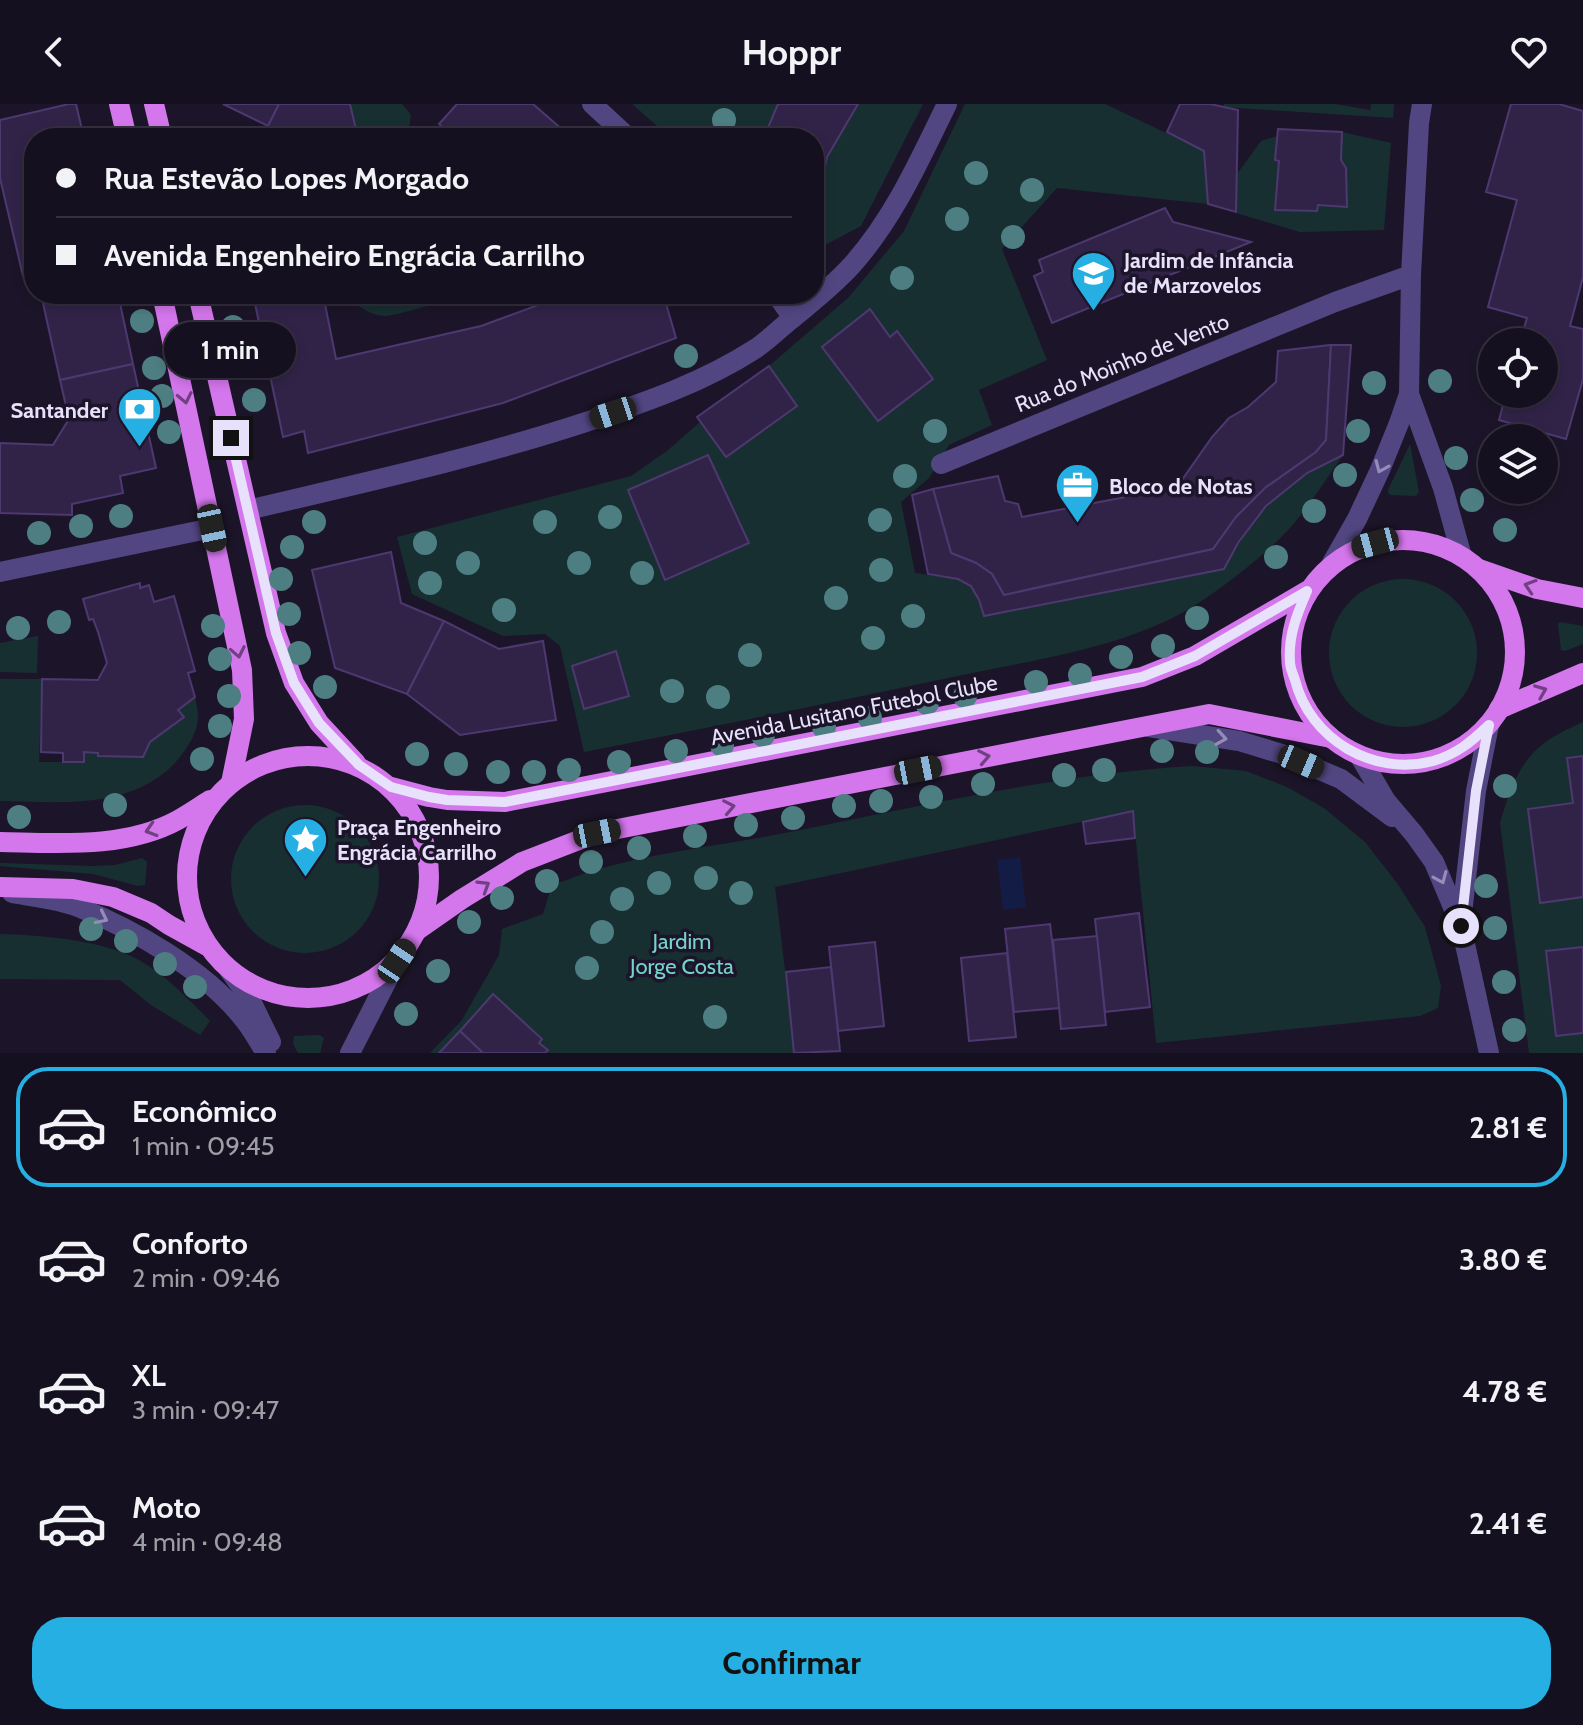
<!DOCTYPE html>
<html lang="pt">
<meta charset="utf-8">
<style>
body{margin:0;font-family:Cabin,sans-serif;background:#1e1928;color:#f1f3f6;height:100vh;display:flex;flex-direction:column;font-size:30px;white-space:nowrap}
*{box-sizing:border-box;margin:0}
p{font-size:26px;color:#9d9da4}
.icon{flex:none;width:44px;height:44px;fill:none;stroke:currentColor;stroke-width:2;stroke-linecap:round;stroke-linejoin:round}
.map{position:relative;height:949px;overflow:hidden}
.panel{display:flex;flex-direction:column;background:#15101f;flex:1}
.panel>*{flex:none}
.top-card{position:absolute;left:24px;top:24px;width:800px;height:176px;border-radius:32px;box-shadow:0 4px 12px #0003,0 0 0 2px #34303d;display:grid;align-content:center;height:176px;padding:0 32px;background:#15101f}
.controls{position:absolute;left:1478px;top:224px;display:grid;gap:16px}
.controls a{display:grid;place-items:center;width:80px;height:80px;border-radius:50%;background:#15101f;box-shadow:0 4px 12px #0003,0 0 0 2px #34303d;font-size:40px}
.end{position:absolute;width:36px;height:36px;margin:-18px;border:10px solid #e8e1fb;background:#111;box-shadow:0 0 0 4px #111}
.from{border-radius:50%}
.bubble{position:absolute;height:56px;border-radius:28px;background:#15101f;box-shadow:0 4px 12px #0003,0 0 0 2px #34303d;font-size:26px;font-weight:800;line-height:56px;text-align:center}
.car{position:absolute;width:24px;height:48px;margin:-24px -12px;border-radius:10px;box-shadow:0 0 6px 2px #0007;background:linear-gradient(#222 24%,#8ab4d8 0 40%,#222 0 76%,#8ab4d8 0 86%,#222 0)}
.top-card b{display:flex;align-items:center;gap:28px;height:76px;font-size:30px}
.top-card b+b{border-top:2px solid #34303d}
.top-card i{width:20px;height:20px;background:#f1f3f6}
ul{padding:14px 0 0;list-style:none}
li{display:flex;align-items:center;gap:24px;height:120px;margin:0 16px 12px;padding:0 16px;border:4px solid transparent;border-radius:32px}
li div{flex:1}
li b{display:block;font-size:30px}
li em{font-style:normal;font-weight:800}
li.selected{border-color:#26afe2}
li>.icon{width:72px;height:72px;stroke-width:1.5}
.action{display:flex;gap:16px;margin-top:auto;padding:16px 32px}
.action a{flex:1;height:92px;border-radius:32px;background:#26afe2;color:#111;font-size:32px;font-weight:800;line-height:92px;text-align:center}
header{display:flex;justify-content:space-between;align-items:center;height:104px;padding:0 32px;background:#15101f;font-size:36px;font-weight:800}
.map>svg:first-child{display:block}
.green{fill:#182f32}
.water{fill:#131c44}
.building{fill:#312348;stroke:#4d3870;stroke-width:2}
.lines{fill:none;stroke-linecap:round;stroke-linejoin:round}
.minor{stroke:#524682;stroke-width:20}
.major{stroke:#d476ec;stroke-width:20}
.tree{fill:#4d7e82}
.oneway{stroke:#6f4181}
.oneway2{stroke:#968cb8}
.route{stroke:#e8e1fb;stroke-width:10}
.labels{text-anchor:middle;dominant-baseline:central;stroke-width:7;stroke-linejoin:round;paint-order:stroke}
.poi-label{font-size:22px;font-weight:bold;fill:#e8e1fb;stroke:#1c1529;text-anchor:start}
.street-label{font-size:22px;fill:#e8e1fb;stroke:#1c1529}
.park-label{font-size:22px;fill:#75d3cb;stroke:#1c1529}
</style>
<header><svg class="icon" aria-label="back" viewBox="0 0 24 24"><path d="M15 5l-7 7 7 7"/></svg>Hoppr<svg class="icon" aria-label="heart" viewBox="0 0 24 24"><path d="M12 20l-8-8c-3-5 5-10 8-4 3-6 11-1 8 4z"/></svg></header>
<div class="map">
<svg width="1583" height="949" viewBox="0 0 1583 949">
<rect width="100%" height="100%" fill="#1c1529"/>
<g class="green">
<polygon points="350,0 402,0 411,11 407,34 358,34"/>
<polygon points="632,0 923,0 861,122 827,140 814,142 814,34 671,34"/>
<path d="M965 0H1105L1204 47 1208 100 1057 84 1002 145 1047 256 979 286 992 321 949 341 929 374 901 398 915 469 958 475 971 482 985 512 1224 465C1256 407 1283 379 1343 351 1326 375 1309 403 1289 425 1264 452 1231 477 1200 498 1133 543 1032 556 953 573 830 599 707 624 584 648L560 542 545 530 503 532 412 490 397 433 631 372 667 347 700 318 726 353 797 302 769 262 848 194 904 127Z"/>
<polygon points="1224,0 1335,0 1370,6 1371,0 1394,0 1393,14 1223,3"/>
<polygon points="1342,28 1391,39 1384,126 1300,128 1236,109 1237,70 1261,37 1277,32 1275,56 1279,57 1276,106 1317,107 1318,101 1347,102 1346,64 1341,56"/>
<path d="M355 190H458C449 197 398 211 385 212 375 212 364 206 356 200Z"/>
<polygon points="1410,340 1419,388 1416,392 1391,391 1388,389 1388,386"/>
<circle cx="1403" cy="549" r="74"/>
<polygon points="1560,518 1583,522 1583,540 1565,547 1561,546 1558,520"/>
<polygon points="38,532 37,569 0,568 0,539"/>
<path d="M0 575H42L39 658H83L84 648 143 653 150 638 183 613 178 606 195 593C196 599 198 606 198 612 198 630 185 648 173 661 127 706 60 698 0 697Z"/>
<path d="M1583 618V949H1529L1500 719C1508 691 1518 659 1543 640 1554 631 1570 624 1583 618Z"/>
<path d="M1192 662 1246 667 1287 683 1324 704 1365 738 1397 779 1425 823 1441 882 1438 904 1420 912 1156 939 1133 707 775 783 795 949H430L462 916 499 851 502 825 543 810 552 781C565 777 579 771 592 767 658 747 728 741 795 727 927 701 1058 670 1192 662Z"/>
<circle cx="305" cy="775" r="74"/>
<polygon points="142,754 147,758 145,781 138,782 93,770 0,762 0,759 93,762 115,761"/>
<path d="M0 830C41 831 103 836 139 856 166 871 188 895 210 917L200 931 151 901 120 876 0 875Z"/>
<polygon points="319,931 324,934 320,949 298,949 293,940 294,932"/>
</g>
<polygon class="water" points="1020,753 1026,803 1003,806 997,756"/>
<g class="building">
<polygon points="69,0 76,0 84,34 34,34 34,170 23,172 0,74 0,16"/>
<polygon points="223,0 279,0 268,22"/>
<polygon points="279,0 350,0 358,34 270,34 268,22"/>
<polygon points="457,0 533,0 572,34 455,34 439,20"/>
<polygon points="778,0 858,0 827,53 823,72 814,71 814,34 771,34 767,26"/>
<polygon points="1180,0 1210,0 1238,6 1236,108 1208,100 1204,47 1167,28"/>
<polygon points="1511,0 1559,0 1583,7 1583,173 1570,222 1583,225 1583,275 1566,335 1499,316 1506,290 1544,290 1544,238 1520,238 1527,214 1488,203 1517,96 1486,88"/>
<polygon points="1278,25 1342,28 1341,56 1346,64 1347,103 1318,101 1317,107 1275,106 1279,57 1275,56"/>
<polygon points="1165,104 1173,118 1251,138 1052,219 1034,172 1043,168 1039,156"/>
<polygon points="41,190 118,190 133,260 60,276"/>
<polygon points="253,190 323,190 336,255 481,222 568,190 669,190 667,203 676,234 503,299 308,349 304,327 283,333"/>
<polygon points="870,205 890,233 897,227 933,275 878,317 822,243"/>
<polygon points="1331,241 1326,336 1316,348 1265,384 1236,413 1213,445 1004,491 992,470 976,459 951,449 933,385 998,372 1005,397 1018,400 1022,413 1177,383 1212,333 1229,314 1248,303 1276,278 1278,247"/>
<polygon points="1331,241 1351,241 1343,351 1307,369 1266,402 1238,439 1224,465 984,512 979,496 971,482 958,475 928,470 912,391 933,385 951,449 976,459 992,470 1004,491 1213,445 1236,413 1265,384 1316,348 1326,336"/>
<polygon points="133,260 156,364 120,372 123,389 72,400 72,411 0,409 0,339 53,341 69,315 60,276"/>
<polygon points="769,262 797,302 726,353 697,313"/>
<polygon points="708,351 749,439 665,476 628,386"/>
<polygon points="391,448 401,499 444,517 407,590 335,564 312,466"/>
<polygon points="140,479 140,484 149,481 154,498 174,492 195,567 188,569 195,593 178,606 184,613 150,638 143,653 98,652 98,649 84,648 84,658 63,658 63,649 41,648 42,575 98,576 107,559 98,528 93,515 89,516 83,495"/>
<polygon points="444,517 499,545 543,537 556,616 460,631 407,590"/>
<polygon points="616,547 629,592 584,605 572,562"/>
<polygon points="1583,652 1583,793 1540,799 1528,705 1573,699 1567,654"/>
<polygon points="1133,707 1135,734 1086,740 1083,718"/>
<polygon points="1139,809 1150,903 1105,908 1095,815"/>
<polygon points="1050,820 1060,904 1014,908 1005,825"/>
<polygon points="1097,832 1106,921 1061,925 1053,836"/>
<polygon points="875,838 884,922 838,927 829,843"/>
<polygon points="1583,843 1583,929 1556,932 1546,847"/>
<polygon points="1007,849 1016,933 969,937 961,854"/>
<polygon points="831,863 840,947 794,949 786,868"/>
<polygon points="493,890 542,935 539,939 548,946 545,949 483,949 460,927"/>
<polygon points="460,927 483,949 439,949"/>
</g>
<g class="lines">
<g class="minor">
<polyline points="592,0 629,34"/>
<polyline points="776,190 793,214"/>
<polyline points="1409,290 1443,384 1462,453"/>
<polyline points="941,360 1335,198 1411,171"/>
<path d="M248 406C362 379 477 354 589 317 646 298 704 278 755 245 767 237 777 227 788 218 810 200 833 182 852 161 894 114 919 57 947 0"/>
<polyline points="1332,459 1357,415 1380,366 1399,319 1409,290 1411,171 1419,19 1422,0"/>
<polyline points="0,468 212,424"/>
<polyline points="1149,623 1239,637 1282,650 1341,675 1392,713"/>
<polyline points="1359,651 1386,697 1414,730 1434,758 1461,822 1489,949"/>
<path d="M12 789C33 793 58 795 78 803 135 826 203 865 242 913 251 923 258 937 266 949"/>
<polyline points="1461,818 1476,687 1489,621"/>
<polyline points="229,866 250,895 271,938"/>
<polyline points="350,949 397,857"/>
</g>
<g class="major">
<polyline points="119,0 127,34"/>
<polyline points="154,0 162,34"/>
<polyline points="162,190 242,566 244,615 231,679"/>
<polyline points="198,190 276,529 294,579 319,619 356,659"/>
<circle cx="1403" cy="548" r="112"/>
<polyline points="1479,465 1537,485 1583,494"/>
<polyline points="1499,605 1583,569"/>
<circle cx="308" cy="773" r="121"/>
<polyline points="391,683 429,693 447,696 505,698 1142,573 1195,552 1307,487"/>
<path d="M0 738C58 739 125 745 178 716 189 710 199 703 210 696"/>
<polyline points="0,783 73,785 113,793 151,809 169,821 207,842"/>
<polyline points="419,825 462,795 522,758 597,729 1209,610 1331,634"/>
</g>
</g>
<g class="tree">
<circle cx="724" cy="16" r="12"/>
<circle cx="976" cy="69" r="12"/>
<circle cx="1032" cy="86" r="12"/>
<circle cx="957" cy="115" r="12"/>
<circle cx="1013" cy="133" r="12"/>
<circle cx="902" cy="174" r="12"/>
<circle cx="142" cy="217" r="12"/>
<circle cx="233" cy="223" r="12"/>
<circle cx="686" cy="252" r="12"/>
<circle cx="249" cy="261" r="12"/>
<circle cx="154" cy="264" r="12"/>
<circle cx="1440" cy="277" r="12"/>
<circle cx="1374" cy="279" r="12"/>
<circle cx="162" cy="292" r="12"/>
<circle cx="254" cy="296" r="12"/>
<circle cx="935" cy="327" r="12"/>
<circle cx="1358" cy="327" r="12"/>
<circle cx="169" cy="328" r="12"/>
<circle cx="1456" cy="354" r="12"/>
<circle cx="1345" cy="371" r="12"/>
<circle cx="905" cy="372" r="12"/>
<circle cx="1472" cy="396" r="12"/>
<circle cx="1314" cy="407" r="12"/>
<circle cx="121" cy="412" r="12"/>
<circle cx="610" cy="413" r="12"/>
<circle cx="880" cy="416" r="12"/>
<circle cx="314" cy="418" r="12"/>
<circle cx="545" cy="418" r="12"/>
<circle cx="81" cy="422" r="12"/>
<circle cx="1505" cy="426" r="12"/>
<circle cx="39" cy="429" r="12"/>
<circle cx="425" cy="439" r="12"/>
<circle cx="292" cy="443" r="12"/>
<circle cx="1276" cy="453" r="12"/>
<circle cx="468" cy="459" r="12"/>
<circle cx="579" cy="459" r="12"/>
<circle cx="881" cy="466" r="12"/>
<circle cx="642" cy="469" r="12"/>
<circle cx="281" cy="475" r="12"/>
<circle cx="430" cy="479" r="12"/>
<circle cx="836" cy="494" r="12"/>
<circle cx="504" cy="506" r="12"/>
<circle cx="289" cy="510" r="12"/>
<circle cx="913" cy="512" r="12"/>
<circle cx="1197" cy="514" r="12"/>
<circle cx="59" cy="518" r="12"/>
<circle cx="213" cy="522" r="12"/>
<circle cx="18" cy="524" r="12"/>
<circle cx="873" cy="534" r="12"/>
<circle cx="1163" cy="542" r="12"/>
<circle cx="299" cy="549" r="12"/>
<circle cx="750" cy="551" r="12"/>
<circle cx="1121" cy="553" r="12"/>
<circle cx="220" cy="555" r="12"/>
<circle cx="1080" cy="571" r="12"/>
<circle cx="1036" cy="578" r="12"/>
<circle cx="325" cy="583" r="12"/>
<circle cx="672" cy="587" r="12"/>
<circle cx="229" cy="592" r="12"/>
<circle cx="965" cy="592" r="12"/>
<circle cx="718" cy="593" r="12"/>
<circle cx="927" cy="599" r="12"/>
<circle cx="870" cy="614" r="12"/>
<circle cx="220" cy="622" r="12"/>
<circle cx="824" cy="623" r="12"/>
<circle cx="763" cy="631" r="12"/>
<circle cx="722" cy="641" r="12"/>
<circle cx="676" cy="647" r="12"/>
<circle cx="1162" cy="647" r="12"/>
<circle cx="1207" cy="648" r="12"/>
<circle cx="417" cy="650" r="12"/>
<circle cx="202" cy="655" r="12"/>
<circle cx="619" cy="658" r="12"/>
<circle cx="456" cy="660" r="12"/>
<circle cx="569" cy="666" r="12"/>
<circle cx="1104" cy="666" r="12"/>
<circle cx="498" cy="668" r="12"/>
<circle cx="534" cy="668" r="12"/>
<circle cx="1064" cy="671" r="12"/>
<circle cx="983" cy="680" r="12"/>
<circle cx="1505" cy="682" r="12"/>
<circle cx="931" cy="693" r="12"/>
<circle cx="881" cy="697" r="12"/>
<circle cx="115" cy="701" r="12"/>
<circle cx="844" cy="702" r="12"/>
<circle cx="19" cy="713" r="12"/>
<circle cx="793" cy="714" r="12"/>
<circle cx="746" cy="721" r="12"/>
<circle cx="695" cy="732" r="12"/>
<circle cx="639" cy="744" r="12"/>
<circle cx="591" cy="758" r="12"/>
<circle cx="706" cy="774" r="12"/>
<circle cx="547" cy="777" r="12"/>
<circle cx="659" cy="779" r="12"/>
<circle cx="1486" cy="782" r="12"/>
<circle cx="741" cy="789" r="12"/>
<circle cx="502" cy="794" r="12"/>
<circle cx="622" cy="795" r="12"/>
<circle cx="469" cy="818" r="12"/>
<circle cx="1495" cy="824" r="12"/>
<circle cx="91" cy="825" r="12"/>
<circle cx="602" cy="828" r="12"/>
<circle cx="126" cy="837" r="12"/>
<circle cx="165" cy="860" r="12"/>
<circle cx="587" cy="864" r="12"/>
<circle cx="438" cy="867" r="12"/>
<circle cx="1504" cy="878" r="12"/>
<circle cx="195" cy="883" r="12"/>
<circle cx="406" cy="910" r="12"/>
<circle cx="715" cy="913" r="12"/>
<circle cx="1514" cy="926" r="12"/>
</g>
<defs><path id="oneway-chevron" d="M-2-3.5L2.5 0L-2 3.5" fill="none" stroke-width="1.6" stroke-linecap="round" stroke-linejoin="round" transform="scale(2)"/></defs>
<g class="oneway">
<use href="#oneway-chevron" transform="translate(185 294) rotate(78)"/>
<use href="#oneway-chevron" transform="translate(1530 482) rotate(-162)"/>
<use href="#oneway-chevron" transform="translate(238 548) rotate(79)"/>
<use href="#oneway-chevron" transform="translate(1541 587) rotate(-22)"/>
<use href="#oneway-chevron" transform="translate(984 653) rotate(-11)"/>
<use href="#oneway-chevron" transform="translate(729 703) rotate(-11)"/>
<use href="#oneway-chevron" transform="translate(151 726) rotate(163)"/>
<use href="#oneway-chevron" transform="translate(484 782) rotate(-32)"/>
</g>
<g class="oneway2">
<use href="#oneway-chevron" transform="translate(1381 363) rotate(113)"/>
<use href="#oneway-chevron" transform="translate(1221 634) rotate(9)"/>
<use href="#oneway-chevron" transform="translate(1441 774) rotate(67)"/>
<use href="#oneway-chevron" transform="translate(102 814) rotate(26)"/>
</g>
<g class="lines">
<path class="route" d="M231 334 276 529 294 579 319 619 359 661 391 683 429 693 447 696 505 698 1142 573 1195 552 1307 487C1297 510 1288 532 1290 558 1290 564 1293 570 1295 576 1310 635 1373 673 1433 657 1457 650 1471 638 1489 621L1476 687 1461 822"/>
</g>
<defs>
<symbol id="school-pin" viewBox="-11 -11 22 30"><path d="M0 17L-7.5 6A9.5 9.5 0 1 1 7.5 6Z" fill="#26afe2" stroke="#1c1529"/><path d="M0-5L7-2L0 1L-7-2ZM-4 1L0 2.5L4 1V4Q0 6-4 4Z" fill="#fff"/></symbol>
<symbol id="bank-pin" viewBox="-11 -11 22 30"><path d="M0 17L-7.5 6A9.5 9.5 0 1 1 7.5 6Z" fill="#26afe2" stroke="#1c1529"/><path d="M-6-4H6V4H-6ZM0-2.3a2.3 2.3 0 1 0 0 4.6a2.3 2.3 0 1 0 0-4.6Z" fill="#fff"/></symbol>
<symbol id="office-pin" viewBox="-11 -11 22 30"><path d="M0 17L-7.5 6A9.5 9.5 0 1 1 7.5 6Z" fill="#26afe2" stroke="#1c1529"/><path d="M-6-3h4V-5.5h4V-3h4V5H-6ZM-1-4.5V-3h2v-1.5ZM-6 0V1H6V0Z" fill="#fff"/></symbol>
<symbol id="sight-pin" viewBox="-11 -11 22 30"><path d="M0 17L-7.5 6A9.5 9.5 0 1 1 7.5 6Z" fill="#26afe2" stroke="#1c1529"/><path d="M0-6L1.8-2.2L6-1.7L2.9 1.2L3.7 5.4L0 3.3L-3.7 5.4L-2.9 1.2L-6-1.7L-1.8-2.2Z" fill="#fff"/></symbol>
</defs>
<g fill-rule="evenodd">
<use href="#school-pin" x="1068" y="144" width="51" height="69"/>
<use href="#bank-pin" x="114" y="280" width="51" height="69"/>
<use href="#office-pin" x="1052" y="356" width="51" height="69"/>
<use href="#sight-pin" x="280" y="710" width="51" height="69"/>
</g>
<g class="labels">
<g class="poi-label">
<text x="1124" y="156">Jardim de Infância<tspan x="1124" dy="25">de Marzovelos</tspan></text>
<text x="108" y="306" text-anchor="end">Santander</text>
<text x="1109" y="382">Bloco de Notas</text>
<text x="337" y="723">Praça Engenheiro<tspan x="337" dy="25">Engrácia Carrilho</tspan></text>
</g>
<g class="street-label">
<text transform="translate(1122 259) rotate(-22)">Rua do Moinho de Vento</text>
<text transform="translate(854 606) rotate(-11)">Avenida Lusitano Futebol Clube</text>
</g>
<g class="park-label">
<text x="682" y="837">Jardim<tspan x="682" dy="25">Jorge Costa</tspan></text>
</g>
</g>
</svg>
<div class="controls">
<a><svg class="icon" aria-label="locate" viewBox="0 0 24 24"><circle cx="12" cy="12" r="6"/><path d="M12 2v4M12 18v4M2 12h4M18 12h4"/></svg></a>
<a><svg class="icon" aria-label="layers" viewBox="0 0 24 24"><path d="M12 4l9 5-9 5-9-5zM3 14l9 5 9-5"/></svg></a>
</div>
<i class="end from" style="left:1461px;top:822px"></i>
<i class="end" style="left:231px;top:334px"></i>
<div class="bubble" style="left:164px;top:218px;width:132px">1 min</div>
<i class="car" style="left:613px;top:309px;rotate:252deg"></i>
<i class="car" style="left:212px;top:424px;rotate:168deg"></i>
<i class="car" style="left:1375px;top:439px;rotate:255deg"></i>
<i class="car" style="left:1301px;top:658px;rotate:113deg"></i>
<i class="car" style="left:918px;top:666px;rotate:79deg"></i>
<i class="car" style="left:597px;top:729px;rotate:79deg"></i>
<i class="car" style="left:397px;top:857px;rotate:34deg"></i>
<div class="top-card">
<b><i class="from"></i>Rua Estevão Lopes Morgado</b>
<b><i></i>Avenida Engenheiro Engrácia Carrilho</b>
</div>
</div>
<section class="panel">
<ul>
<li class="selected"><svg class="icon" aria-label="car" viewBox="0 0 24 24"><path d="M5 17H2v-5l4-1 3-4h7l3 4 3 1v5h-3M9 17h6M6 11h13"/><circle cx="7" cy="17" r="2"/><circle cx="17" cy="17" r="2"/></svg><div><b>Econômico</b><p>1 min · 09:45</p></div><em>2.81 €</em></li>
<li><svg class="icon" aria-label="car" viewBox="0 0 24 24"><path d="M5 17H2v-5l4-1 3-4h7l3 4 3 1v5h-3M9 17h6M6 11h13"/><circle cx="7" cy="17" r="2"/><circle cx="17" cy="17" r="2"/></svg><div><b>Conforto</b><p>2 min · 09:46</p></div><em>3.80 €</em></li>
<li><svg class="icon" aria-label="car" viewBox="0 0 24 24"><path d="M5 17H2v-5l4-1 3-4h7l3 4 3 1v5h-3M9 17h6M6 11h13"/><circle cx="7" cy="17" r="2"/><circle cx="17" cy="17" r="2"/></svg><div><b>XL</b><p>3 min · 09:47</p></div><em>4.78 €</em></li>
<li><svg class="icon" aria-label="car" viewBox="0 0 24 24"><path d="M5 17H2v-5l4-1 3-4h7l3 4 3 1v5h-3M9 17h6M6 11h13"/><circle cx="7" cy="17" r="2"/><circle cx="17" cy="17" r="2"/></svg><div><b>Moto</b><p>4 min · 09:48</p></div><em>2.41 €</em></li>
</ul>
<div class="action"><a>Confirmar</a></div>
</section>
